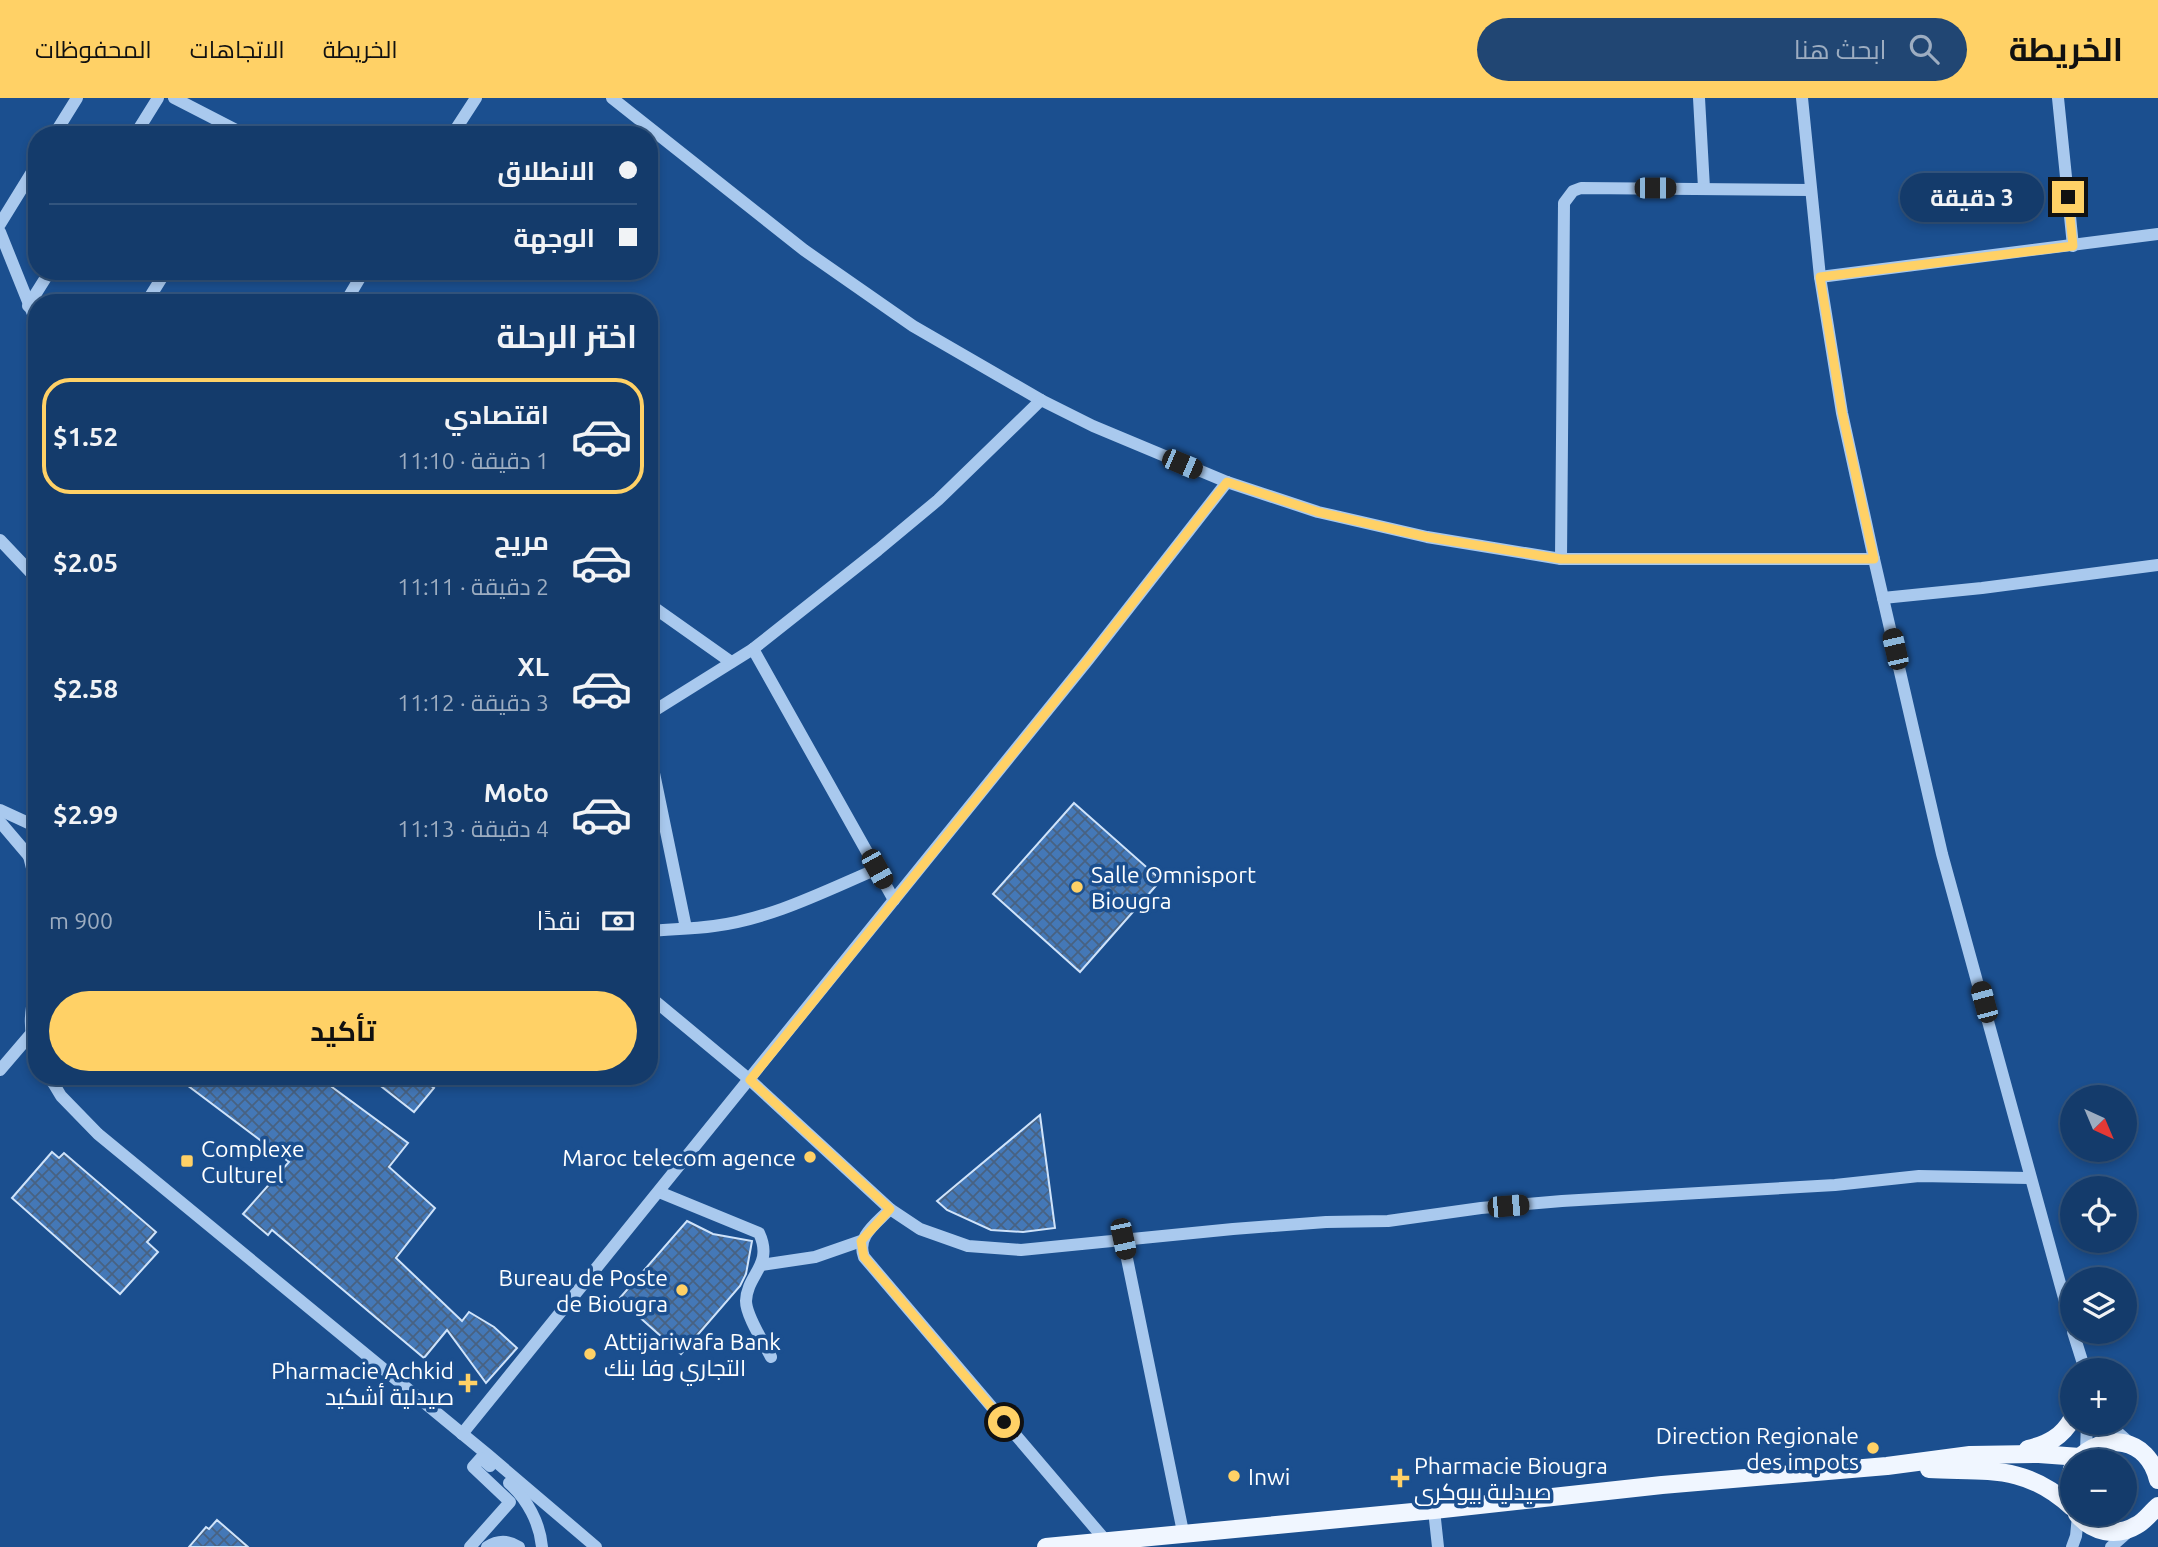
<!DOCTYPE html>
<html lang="ar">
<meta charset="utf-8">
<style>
body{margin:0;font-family:Ubuntu,Cairo,sans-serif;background:#214673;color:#f1f3f6;direction:rtl;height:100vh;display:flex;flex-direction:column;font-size:26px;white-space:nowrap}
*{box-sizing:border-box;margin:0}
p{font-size:23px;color:#9dadc1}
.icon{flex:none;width:38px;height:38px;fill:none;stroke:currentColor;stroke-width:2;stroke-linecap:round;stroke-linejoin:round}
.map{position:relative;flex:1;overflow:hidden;direction:ltr}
.panel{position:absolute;left:28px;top:196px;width:630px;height:791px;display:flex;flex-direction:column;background:#143b6b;border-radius:28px;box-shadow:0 4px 10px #0003,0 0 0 2px #33557e;direction:rtl}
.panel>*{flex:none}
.top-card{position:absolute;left:28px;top:28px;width:630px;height:154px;border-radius:28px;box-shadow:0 4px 10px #0003,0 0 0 2px #33557e;direction:rtl;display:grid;align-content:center;height:154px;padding:0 21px;background:#143b6b}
.needle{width:46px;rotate:136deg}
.fabs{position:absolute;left:2060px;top:987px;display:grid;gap:14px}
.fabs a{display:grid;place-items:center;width:77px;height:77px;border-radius:50%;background:#143b6b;box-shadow:0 4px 10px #0003,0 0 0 2px #33557e;font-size:35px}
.end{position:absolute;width:32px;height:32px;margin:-16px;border:9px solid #ffd166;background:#111;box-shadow:0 0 0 4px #111}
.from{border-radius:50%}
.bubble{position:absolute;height:49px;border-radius:24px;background:#143b6b;box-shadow:0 4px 10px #0003,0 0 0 2px #33557e;font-size:23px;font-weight:700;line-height:49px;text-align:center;direction:rtl}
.car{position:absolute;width:21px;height:42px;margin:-21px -10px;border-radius:9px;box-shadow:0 0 5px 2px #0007;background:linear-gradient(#222 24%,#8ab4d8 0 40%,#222 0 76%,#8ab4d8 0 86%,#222 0)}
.top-card b{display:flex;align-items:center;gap:24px;height:66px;font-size:26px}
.top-card b+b{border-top:2px solid #33557e}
.top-card i{width:18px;height:18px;background:#f1f3f6}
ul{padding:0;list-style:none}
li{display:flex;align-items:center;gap:21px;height:116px;margin:0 14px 10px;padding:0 7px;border:4px solid transparent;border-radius:28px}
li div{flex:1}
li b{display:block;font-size:26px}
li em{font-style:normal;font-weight:700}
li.active{border-color:#ffd166}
li>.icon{width:63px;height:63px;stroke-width:1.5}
h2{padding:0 21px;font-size:32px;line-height:84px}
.pay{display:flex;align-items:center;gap:18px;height:77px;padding:0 21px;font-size:26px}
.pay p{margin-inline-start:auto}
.primary-button{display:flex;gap:14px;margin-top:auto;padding:14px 21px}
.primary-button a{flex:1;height:80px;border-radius:42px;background:#ffd166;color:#111;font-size:28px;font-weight:700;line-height:80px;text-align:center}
header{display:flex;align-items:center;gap:42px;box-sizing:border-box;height:98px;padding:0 35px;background:#ffd166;color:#111}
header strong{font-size:33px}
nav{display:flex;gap:38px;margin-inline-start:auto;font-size:24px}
.search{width:490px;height:63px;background:#214673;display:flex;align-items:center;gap:18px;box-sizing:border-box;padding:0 24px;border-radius:38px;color:#9dadc1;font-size:26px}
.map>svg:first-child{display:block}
.building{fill:url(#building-cross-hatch);stroke:#cfe3fa;stroke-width:2}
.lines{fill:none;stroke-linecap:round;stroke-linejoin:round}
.minor{stroke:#a9c9ee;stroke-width:12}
.major{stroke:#f0f6ff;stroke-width:18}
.route{stroke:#ffd166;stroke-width:9}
.poi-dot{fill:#ffd166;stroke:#1b4f8f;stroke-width:2.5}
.labels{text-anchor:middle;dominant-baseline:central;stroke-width:7;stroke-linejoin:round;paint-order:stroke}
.poi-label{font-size:23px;fill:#fff;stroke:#1b4f8f;text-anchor:start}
</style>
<header>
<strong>الخريطة</strong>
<div class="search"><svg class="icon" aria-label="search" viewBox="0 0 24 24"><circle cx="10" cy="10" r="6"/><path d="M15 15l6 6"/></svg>ابحث هنا</div>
<nav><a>الخريطة</a><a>الاتجاهات</a><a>المحفوظات</a></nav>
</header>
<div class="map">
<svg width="2158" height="1449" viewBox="0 0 2158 1449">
<defs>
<pattern id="building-cross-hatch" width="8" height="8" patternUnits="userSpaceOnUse" patternTransform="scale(1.75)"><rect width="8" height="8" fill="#4478b7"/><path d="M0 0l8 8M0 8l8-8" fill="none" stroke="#486282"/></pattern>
</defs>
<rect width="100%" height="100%" fill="#1b4f8f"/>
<g class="building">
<polygon points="1074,705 1161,782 1080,874 993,796"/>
<polygon points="175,978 317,978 408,1045 389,1069 435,1110 396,1160 462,1223 469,1214 494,1229 517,1250 486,1285 447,1232 424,1260 272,1132 268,1137 243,1116 289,1064"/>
<polygon points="368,978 418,978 434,990 414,1014"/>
<polygon points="1040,1017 1055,1130 1023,1134 991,1132 947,1112 937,1103"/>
<polygon points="52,1054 59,1060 64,1055 156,1134 147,1144 158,1154 120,1196 12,1100"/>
<polygon points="687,1123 713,1136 752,1143 746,1176 740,1188 681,1256 619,1201"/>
<polygon points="217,1422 248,1449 189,1449 206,1429 209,1431"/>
</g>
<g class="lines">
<g class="minor">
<polyline points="174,0 246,37"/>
<polyline points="612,0 804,152 913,228 1041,302 1093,328 1227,384 1318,414 1427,439 1561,461 1874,461"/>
<polyline points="1699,0 1704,90"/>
<polyline points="1802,0 1820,179 1842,315 1874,461 1942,756 2072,1229"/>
<polyline points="2058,0 2073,148"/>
<polyline points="54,37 77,0"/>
<polyline points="135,37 158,0"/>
<polyline points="452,37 476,0"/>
<polyline points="0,126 37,66"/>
<polyline points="0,134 37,226"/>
<polyline points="1820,179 2158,136"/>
<polyline points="146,205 166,173"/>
<polyline points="345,205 364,173"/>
<polyline points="28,208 50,173"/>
<polyline points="0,442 37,481"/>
<polyline points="1561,461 1564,105 1573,93 1581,90 1811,92"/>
<polyline points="1883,500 1982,490 2158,467"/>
<polyline points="649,506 731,564"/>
<polyline points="753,551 894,802"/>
<polyline points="649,616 753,551 878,452 938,402 1041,302"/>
<polyline points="649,651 686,830"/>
<polyline points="0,712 37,729"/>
<polyline points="0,724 29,758"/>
<polyline points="37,741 30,750 29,758 33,774 37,816"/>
<path d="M649 833C671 831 693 831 714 828 771 821 825 793 877 771"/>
<path d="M37 880C32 908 26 928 37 954"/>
<polyline points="649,898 750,982 890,1111 920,1131 968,1148 1021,1152 1233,1131 1326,1124 1388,1123 1481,1110 1562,1103 1835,1087 1919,1078 2029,1080"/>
<polyline points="0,972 30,937"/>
<polyline points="49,978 61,998 98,1036 488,1357 596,1449"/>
<path d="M659 1094 759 1135C774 1167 747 1176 746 1203 746 1218 764 1245 771 1259"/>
<path d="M890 1111C876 1126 856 1138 864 1159L1106 1443"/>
<polyline points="1123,1141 1183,1434"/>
<polyline points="761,1167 815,1159 861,1143"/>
<polyline points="2073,1234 2085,1272"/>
<polyline points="2107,1325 2131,1346"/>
<polyline points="462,1336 1088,562 1227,384"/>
<polyline points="2086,1353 2087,1325"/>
<path d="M509 1385C527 1401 540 1425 542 1449"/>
<polyline points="1434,1412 1438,1449"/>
<polyline points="470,1449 510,1404 473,1369 481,1360 490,1368"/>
<path d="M487 1449C498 1442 508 1442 519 1449"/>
<polyline points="2072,1449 2076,1438 2078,1418"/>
<polyline points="2111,1449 2129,1433"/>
</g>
<g class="major">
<path d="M2028 1351C2048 1346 2062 1339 2072 1321"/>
<path d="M2076 1363C2104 1333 2148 1339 2158 1382"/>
<path d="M1929 1371C1988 1374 2025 1366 2072 1409"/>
<polyline points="2072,1371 2068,1390 2072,1408"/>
<path d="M2077 1416C2092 1434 2116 1440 2137 1427 2145 1423 2151 1414 2158 1408"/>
<polyline points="1046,1449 1434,1412 1662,1387 1887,1368 1970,1357 2039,1356 2080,1359"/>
</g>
</g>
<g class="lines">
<polyline class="route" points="1004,1324 864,1159 861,1143 890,1111 750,982 1088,562 1227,384 1318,414 1427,439 1561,461 1874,461 1842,314 1820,179 2073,148 2068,99"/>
</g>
<g class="poi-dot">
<circle cx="1077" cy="789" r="7"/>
<circle cx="810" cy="1059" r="7"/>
<rect x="180" y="1056" width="14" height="14" rx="3.5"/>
<circle cx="682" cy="1192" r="7"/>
<circle cx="590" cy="1256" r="7"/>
<path d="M464.5 1274.5h7v7h7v7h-7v7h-7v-7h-7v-7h7z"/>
<circle cx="1873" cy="1350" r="7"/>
<circle cx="1234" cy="1378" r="7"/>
<path d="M1396.5 1369.5h7v7h7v7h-7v7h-7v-7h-7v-7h7z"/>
</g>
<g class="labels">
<g class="poi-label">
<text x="1091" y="776">Salle Omnisport<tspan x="1091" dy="26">Biougra</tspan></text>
<text x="201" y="1050">Complexe<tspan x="201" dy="26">Culturel</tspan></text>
<text x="796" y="1059" text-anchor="end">Maroc telecom agence</text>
<text x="668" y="1179" text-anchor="end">Bureau de Poste<tspan x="668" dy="26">de Biougra</tspan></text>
<text x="604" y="1243">Attijariwafa Bank<tspan x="604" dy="26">التجاري وفا بنك</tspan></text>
<text x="454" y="1272" text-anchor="end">Pharmacie Achkid<tspan x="454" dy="26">صيدلية أشكيد</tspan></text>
<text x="1859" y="1337" text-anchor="end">Direction Regionale<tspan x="1859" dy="26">des impots</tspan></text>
<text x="1414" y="1367">Pharmacie Biougra<tspan x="1414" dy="26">صيدلية بيوكرى</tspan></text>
<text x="1248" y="1378">Inwi</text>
</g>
</g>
</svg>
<div class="fabs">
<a><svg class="needle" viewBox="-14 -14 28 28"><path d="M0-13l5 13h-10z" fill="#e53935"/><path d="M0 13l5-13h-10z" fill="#9dadc1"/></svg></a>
<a><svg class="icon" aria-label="locate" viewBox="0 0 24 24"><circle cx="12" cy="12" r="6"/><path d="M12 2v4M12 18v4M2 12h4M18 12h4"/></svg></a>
<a><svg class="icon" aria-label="layers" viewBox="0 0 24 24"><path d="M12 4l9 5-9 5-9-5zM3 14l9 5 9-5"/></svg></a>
<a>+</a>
<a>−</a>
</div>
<i class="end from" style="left:1004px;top:1324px"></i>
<i class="end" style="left:2068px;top:99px"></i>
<div class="bubble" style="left:1900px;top:75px;width:144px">3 دقيقة</div>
<i class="car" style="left:1655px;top:90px;rotate:90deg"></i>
<i class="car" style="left:1182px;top:366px;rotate:113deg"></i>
<i class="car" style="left:1895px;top:551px;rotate:347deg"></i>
<i class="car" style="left:877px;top:771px;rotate:151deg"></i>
<i class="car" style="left:1984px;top:904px;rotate:345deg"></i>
<i class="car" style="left:1508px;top:1108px;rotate:85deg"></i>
<i class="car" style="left:1123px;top:1141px;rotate:168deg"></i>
<div class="top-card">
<b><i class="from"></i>الانطلاق</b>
<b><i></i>الوجهة</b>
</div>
<section class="panel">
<h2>اختر الرحلة</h2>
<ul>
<li class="active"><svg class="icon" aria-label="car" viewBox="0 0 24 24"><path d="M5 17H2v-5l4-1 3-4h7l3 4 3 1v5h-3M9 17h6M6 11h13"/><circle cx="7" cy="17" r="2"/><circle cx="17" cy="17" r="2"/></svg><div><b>اقتصادي</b><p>1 دقيقة · 11:10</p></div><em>$1.52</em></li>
<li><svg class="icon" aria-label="car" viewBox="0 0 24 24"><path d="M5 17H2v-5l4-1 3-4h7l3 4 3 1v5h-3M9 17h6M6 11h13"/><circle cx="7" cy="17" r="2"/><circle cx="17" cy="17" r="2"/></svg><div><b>مريح</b><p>2 دقيقة · 11:11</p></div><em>$2.05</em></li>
<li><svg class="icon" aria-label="car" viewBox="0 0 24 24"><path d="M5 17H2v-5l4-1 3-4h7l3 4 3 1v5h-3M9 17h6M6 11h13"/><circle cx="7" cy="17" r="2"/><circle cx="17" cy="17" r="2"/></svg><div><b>XL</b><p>3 دقيقة · 11:12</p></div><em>$2.58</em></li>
<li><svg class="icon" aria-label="car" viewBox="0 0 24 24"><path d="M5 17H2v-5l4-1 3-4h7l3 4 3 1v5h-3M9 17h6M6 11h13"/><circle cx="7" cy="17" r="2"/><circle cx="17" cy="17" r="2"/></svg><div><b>Moto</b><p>4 دقيقة · 11:13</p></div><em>$2.99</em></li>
</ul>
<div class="pay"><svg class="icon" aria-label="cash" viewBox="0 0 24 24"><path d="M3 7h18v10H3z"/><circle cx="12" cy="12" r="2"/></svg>نقدًا<p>900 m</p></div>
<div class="primary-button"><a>تأكيد</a></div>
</section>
</div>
